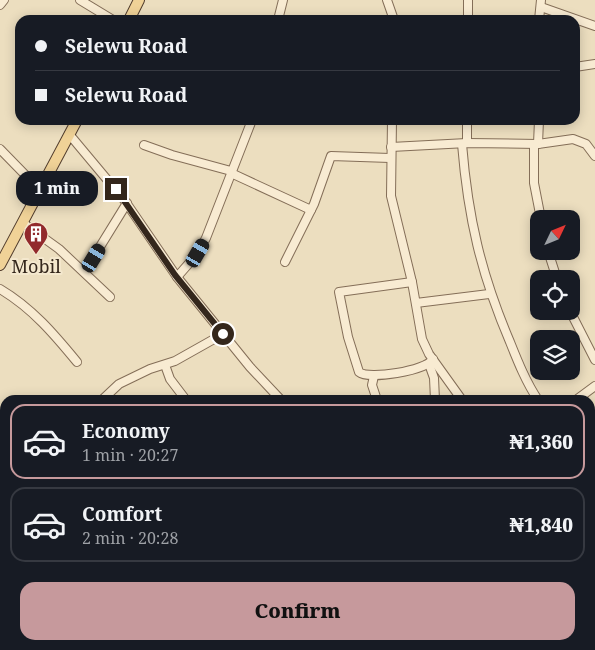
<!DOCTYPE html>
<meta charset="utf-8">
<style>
body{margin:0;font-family:"Noto Serif",serif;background:#20242c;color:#f1f3f6;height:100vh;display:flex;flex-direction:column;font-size:19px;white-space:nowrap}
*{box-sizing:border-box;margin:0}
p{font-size:16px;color:#9ea1a6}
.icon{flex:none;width:28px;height:28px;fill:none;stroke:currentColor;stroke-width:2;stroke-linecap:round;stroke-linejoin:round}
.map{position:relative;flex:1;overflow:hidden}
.panel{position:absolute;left:0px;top:395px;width:595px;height:255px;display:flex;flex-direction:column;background:#171b24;border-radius:15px 15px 0 0;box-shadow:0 2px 12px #0003}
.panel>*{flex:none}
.top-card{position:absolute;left:15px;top:15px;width:565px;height:110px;border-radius:15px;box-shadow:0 2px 12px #0003;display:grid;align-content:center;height:110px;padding:0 20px;background:#171b24}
.needle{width:32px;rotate:47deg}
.buttons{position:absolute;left:530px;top:210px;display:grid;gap:10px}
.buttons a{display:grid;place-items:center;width:50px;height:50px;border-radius:10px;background:#171b24;box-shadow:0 2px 12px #0003;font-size:25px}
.end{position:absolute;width:22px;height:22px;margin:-11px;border:6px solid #34271c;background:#fff;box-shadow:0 0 0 2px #fff}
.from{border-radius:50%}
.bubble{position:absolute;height:35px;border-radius:15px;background:#171b24;box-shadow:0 2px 12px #0003;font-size:16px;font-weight:800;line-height:35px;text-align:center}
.car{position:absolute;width:15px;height:30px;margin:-15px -8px;border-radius:6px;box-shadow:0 0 4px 1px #0007;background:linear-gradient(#222 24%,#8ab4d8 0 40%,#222 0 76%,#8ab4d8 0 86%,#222 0)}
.top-card b{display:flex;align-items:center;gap:18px;height:48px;font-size:19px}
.top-card b+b{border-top:1px solid #363941}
.top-card i{width:12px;height:12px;background:#f1f3f6}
ul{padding:9px 0 0;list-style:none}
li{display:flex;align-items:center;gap:15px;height:75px;margin:0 10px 8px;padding:0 10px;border:2px solid #363941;border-radius:15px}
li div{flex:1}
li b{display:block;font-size:19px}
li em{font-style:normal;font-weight:800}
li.on{border-color:#c6999c}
li>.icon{width:45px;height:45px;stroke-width:1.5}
.cta{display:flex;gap:10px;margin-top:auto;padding:10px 20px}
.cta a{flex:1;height:58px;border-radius:15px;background:#c6999c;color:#111;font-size:20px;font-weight:800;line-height:58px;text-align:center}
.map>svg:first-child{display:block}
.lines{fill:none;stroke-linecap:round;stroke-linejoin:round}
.minor-casing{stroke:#846e58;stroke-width:10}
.major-casing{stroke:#523d2d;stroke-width:12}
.minor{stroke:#f8ebd2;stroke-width:8}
.major{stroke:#f0d297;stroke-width:10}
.route{stroke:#34271c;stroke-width:6}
.labels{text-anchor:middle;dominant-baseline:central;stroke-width:4;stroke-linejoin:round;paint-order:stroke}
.poi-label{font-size:18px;fill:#34271c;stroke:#f4e8ce}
</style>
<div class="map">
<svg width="595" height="650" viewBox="0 0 595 650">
<rect width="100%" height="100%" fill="#ecdebf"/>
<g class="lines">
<defs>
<g id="minor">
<polyline points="80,0 113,20"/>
<polyline points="387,0 394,20"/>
<polyline points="0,5 4,0"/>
<polyline points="541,7 595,26"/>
<polyline points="278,20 283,0"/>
<polyline points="468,20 468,0"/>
<polyline points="539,20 541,0"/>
<polyline points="575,67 595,64"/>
<polyline points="392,120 391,196 412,282 422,339 429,354 462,400"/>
<polyline points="69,134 125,201 177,277 250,367 281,400"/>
<polyline points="467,143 467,120"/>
<path d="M462 144C468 218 481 274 510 342 518 362 526 382 538 400"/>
<polyline points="534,144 534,183 541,219"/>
<polyline points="538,144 539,120"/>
<polyline points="144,145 172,155 231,171"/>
<polyline points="391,147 467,143 538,144 573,139 586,144 595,156"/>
<polyline points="0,149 40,190"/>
<polyline points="231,173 311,210"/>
<polyline points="23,223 59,249 110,297"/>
<polyline points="548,251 557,279"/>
<polyline points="285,262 314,204 331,156 390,158"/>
<polyline points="85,271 127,203"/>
<polyline points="177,277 198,253 206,238 252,120"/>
<path d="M412 282 339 292 348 337 359 372C368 380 426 371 433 359"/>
<path d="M0 289C32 308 54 334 77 362"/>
<polyline points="416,303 489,294"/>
<polyline points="570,311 595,360"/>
<polyline points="429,364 434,378 435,400"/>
<polyline points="165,365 170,379 186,400"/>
<polyline points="374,376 372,385 377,400"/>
<polyline points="102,400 119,384 150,369 175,361 223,334"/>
<polyline points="576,400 595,386"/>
<polyline points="0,439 5,440"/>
<polyline points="590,477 595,474"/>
<polyline points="0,508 5,510"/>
<polyline points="590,560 595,556"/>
<polyline points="0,562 5,558"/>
<polyline points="0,581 5,586"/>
<polyline points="590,607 595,613"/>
<polyline points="98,645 102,650"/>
<polyline points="192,645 197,650"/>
<polyline points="287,645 288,650"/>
<polyline points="428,645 431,650"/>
<polyline points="0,648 5,644"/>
<polyline points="230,650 237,645"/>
<polyline points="363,650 363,645"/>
<polyline points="458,650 466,645"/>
<polyline points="581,650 588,645"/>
</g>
<g id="major">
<polyline points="129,20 139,0"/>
<polyline points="0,265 77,120"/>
</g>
</defs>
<use href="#minor" class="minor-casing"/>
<use href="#major" class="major-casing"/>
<use href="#minor" class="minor"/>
<use href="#major" class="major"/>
</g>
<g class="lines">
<polyline class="route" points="116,189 175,275 223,334"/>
</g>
<defs>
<symbol id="building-pin" viewBox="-11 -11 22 30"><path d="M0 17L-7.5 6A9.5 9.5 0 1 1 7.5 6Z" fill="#922a2d" stroke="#f4e8ce"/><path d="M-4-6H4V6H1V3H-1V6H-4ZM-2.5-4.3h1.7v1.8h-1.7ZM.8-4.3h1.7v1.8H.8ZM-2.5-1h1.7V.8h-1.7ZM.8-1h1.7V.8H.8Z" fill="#fff"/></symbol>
</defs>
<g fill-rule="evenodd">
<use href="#building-pin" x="22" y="220" width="28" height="38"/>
</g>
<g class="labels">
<g class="poi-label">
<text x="36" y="266">Mobil</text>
</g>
</g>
</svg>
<div class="buttons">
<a><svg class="needle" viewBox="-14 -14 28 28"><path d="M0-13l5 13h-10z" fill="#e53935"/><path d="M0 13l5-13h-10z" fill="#9ea1a6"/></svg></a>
<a><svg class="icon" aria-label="locate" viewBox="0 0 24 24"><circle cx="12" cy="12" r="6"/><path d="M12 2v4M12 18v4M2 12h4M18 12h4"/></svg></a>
<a><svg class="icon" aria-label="layers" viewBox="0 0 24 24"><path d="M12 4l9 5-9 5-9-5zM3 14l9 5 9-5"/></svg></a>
</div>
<i class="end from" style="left:223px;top:334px"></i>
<i class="end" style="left:116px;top:189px"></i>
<div class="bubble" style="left:16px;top:171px;width:82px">1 min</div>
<i class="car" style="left:198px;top:253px;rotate:30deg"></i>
<i class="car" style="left:94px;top:258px;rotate:31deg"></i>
<div class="top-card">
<b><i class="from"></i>Selewu Road</b>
<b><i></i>Selewu Road</b>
</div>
<section class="panel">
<ul>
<li class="on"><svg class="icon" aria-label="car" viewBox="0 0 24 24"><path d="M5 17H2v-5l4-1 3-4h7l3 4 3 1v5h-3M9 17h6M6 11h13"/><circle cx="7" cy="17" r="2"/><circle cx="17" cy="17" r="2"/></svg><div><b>Economy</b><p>1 min · 20:27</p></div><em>₦1,360</em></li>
<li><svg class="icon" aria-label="car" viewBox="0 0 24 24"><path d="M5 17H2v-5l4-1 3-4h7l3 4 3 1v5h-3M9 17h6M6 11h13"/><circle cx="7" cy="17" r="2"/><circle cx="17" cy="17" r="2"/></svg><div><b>Comfort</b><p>2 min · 20:28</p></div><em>₦1,840</em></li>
</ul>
<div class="cta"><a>Confirm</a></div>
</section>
</div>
